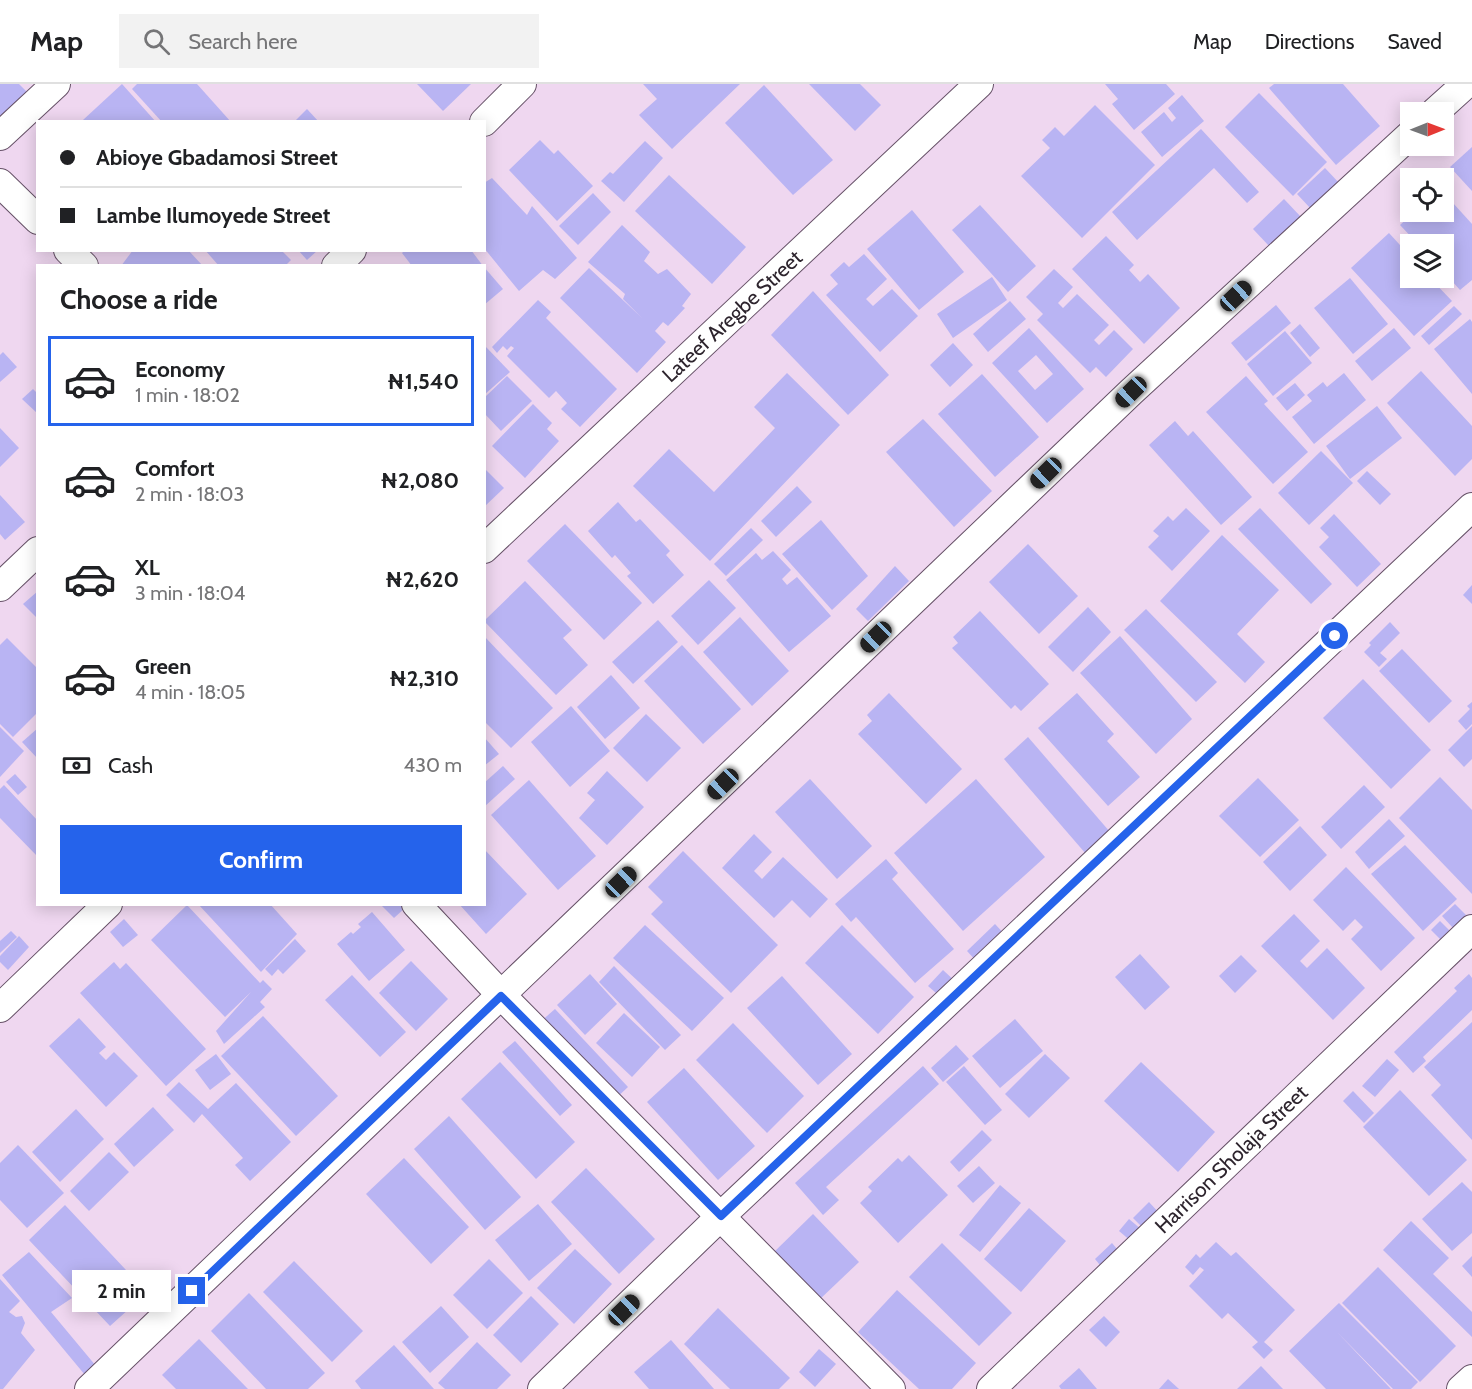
<!DOCTYPE html>
<meta charset="utf-8">
<style>
body{margin:0;font-family:Cabin,sans-serif;background:#f2f2f2;color:#202124;height:100vh;display:flex;flex-direction:column;font-size:22px;white-space:nowrap}
*{box-sizing:border-box;margin:0}
p{font-size:20px;color:#757577}
.icon{flex:none;width:33px;height:33px;fill:none;stroke:currentColor;stroke-width:2;stroke-linecap:round;stroke-linejoin:round}
.map{position:relative;flex:1;overflow:hidden}
.sheet{position:absolute;left:36px;top:180px;width:450px;height:642px;display:flex;flex-direction:column;background:#fff;border-radius:0px;box-shadow:0 3px 15px #0003}
.sheet>*{flex:none}
.hud{position:absolute;left:36px;top:36px;width:450px;height:132px;border-radius:0px;box-shadow:0 3px 15px #0003;display:grid;align-content:center;height:132px;padding:0 24px;background:#fff}
.needle{width:39px;rotate:89deg}
.controls{position:absolute;left:1400px;top:18px;display:grid;gap:12px}
.controls a{display:grid;place-items:center;width:54px;height:54px;border-radius:0px;background:#fff;box-shadow:0 3px 15px #0003;font-size:30px}
.end{position:absolute;width:27px;height:27px;margin:-14px;border:8px solid #2563eb;background:#fff;box-shadow:0 0 0 3px #fff}
.from{border-radius:50%}
.bubble{position:absolute;height:42px;border-radius:0px;background:#fff;box-shadow:0 3px 15px #0003;font-size:20px;font-weight:700;line-height:42px;text-align:center}
.car{position:absolute;width:18px;height:36px;margin:-18px -9px;border-radius:8px;box-shadow:0 0 4px 2px #0007;background:linear-gradient(#222 24%,#8ab4d8 0 40%,#222 0 76%,#8ab4d8 0 86%,#222 0)}
.hud b{display:flex;align-items:center;gap:21px;height:57px;font-size:22px}
.hud b+b{border-top:2px solid #e0e0e0}
.hud i{width:15px;height:15px;background:#202124}
ul{padding:0;list-style:none}
li{display:flex;align-items:center;gap:18px;height:90px;margin:0 12px 9px;padding:0 12px;border:3px solid transparent;border-radius:0px}
li div{flex:1}
li b{display:block;font-size:22px}
li em{font-style:normal;font-weight:700}
li.current{border-color:#2563eb}
li>.icon{width:54px;height:54px;stroke-width:1.5}
h2{padding:0 24px;font-size:27px;line-height:72px}
.pay{display:flex;align-items:center;gap:15px;height:66px;padding:0 24px;font-size:22px}
.pay p{margin-inline-start:auto}
.cta{display:flex;gap:12px;margin-top:auto;padding:12px 24px}
.cta a{flex:1;height:69px;border-radius:0px;background:#2563eb;color:#fff;font-size:24px;font-weight:700;line-height:69px;text-align:center}
header{display:flex;align-items:center;gap:36px;box-sizing:border-box;height:84px;padding:0 30px;background:#fff;border-bottom:2px solid #e0e0e0}
header strong{font-size:28px}
nav{display:flex;gap:33px;margin-inline-start:auto;font-size:21px}
.search{width:420px;height:54px;background:#f2f2f2;display:flex;align-items:center;gap:15px;box-sizing:border-box;padding:0 21px;border-radius:0px;color:#757577;font-size:22px}
.map>svg:first-child{display:block}
.building{fill:#b9b4f3;fill-rule:evenodd}
.lines{fill:none;stroke-linecap:round;stroke-linejoin:round}
.minor-casing{stroke:#665167;stroke-width:30}
.minor{stroke:#fff;stroke-width:28}
.route{stroke:#2563eb;stroke-width:8}
.labels{text-anchor:middle;dominant-baseline:central;stroke-width:4.5;stroke-linejoin:round;paint-order:stroke}
.street-label{font-size:21px;fill:#2d242d;stroke:#fff}
</style>
<header>
<strong>Map</strong>
<div class="search"><svg class="icon" aria-label="search" viewBox="0 0 24 24"><circle cx="10" cy="10" r="6"/><path d="M15 15l6 6"/></svg>Search here</div>
<nav><a>Map</a><a>Directions</a><a>Saved</a></nav>
</header>
<div class="map">
<svg width="1472" height="1305" viewBox="0 0 1472 1305">
<rect width="100%" height="100%" fill="#efd7f0"/>
<g class="building">
<polygon points="0,0 19,0 27,8 0,35"/>
<polygon points="122,0 156,38 84,38 83,36"/>
<polygon points="137,0 197,0 231,38 162,38 132,5"/>
<polygon points="417,0 471,0 443,27"/>
<polygon points="643,0 740,0 672,65 639,31 657,15"/>
<polygon points="809,0 860,0 881,21 855,47"/>
<polygon points="1105,0 1166,0 1175,10 1134,46 1112,20 1118,15"/>
<polygon points="1274,0 1343,0 1380,42 1336,81 1269,4"/>
<polygon points="764,1 833,76 793,111 725,39"/>
<polygon points="1259,9 1327,78 1293,112 1225,43"/>
<polygon points="1182,11 1204,37 1162,73 1141,48 1164,28 1172,38 1176,34 1168,24"/>
<polygon points="1095,21 1155,81 1082,154 1021,92 1050,64 1042,56 1055,43 1064,52"/>
<polygon points="307,25 319,38 294,38"/>
<polygon points="1201,45 1259,108 1247,119 1214,84 1137,156 1112,128"/>
<polygon points="540,56 554,70 558,66 593,102 557,137 509,86"/>
<polygon points="645,57 663,74 624,118 601,97 610,88 613,90"/>
<polygon points="1472,63 1472,107 1450,83"/>
<polygon points="1325,84 1340,100 1312,126 1297,110"/>
<polygon points="669,91 746,163 712,200 635,127"/>
<polygon points="492,94 527,131 532,122 577,174 555,195 543,186 519,207 484,164 484,99"/>
<polygon points="1443,108 1472,140 1472,196 1460,206 1443,187 1443,160 1418,160 1400,141 1414,128 1443,128"/>
<polygon points="593,109 611,128 578,161 559,142"/>
<polygon points="1284,115 1301,133 1269,162 1253,145"/>
<polygon points="980,121 1036,182 1008,208 952,146"/>
<polygon points="912,126 964,188 919,226 867,165"/>
<polygon points="622,141 650,168 644,177 658,190 667,185 691,210 682,222 685,224 668,242 663,238 655,247 666,258 637,289 560,214 589,184 642,234 623,215 625,210 588,178"/>
<polygon points="1389,149 1410,172 1410,194 1430,194 1452,217 1414,252 1351,184"/>
<polygon points="1106,152 1134,181 1129,186 1140,198 1148,190 1180,224 1144,260 1072,185"/>
<polygon points="133,166 188,166 203,182 121,182"/>
<polygon points="205,166 281,166 291,176 285,182 219,182"/>
<polygon points="298,166 318,166 307,176"/>
<polygon points="405,166 471,166 483,182 412,182 402,169"/>
<polygon points="864,170 887,195 866,215 873,222 892,205 918,232 880,268 826,211 838,200 830,191 844,178 849,183"/>
<polygon points="484,183 503,205 484,221"/>
<polygon points="1054,185 1073,203 1058,219 1063,224 1077,210 1109,241 1094,256 1099,261 1114,246 1133,265 1106,293 1096,283 1090,289 1037,236 1043,230 1026,213"/>
<polygon points="992,193 1007,216 953,254 937,230"/>
<polygon points="1350,194 1388,240 1353,270 1314,224"/>
<polygon points="813,207 889,291 848,331 771,251"/>
<polygon points="538,216 551,228 546,234 617,305 580,343 561,325 567,319 556,307 549,314 507,272 514,264 511,262 507,266 503,262 497,269 492,263"/>
<polygon points="1010,217 1026,235 988,268 973,250"/>
<polygon points="1276,221 1291,239 1246,277 1231,259"/>
<polygon points="1454,222 1462,230 1429,261 1421,252"/>
<polygon points="1470,235 1472,238 1472,310 1434,265"/>
<polygon points="1300,240 1320,264 1310,273 1290,249"/>
<path d="M1029 244 1084 305 1047 339 992 279ZM1036 271 1053 290 1035 306 1018 287Z"/>
<polygon points="1394,244 1411,264 1372,297 1355,277"/>
<polygon points="1285,247 1312,279 1273,312 1247,280"/>
<polygon points="953,259 973,281 950,303 930,281"/>
<polygon points="486,263 510,288 484,311 484,265"/>
<polygon points="3,268 17,283 0,298 0,271"/>
<polygon points="1421,287 1472,342 1472,375 1455,392 1387,319"/>
<polygon points="787,289 840,341 710,477 633,402 669,365 714,408 775,344 754,323"/>
<polygon points="1344,289 1366,316 1314,360 1292,333 1312,317 1307,311 1323,298 1327,303"/>
<polygon points="982,290 1039,353 995,393 938,330"/>
<polygon points="507,292 532,317 501,347 484,329 484,314"/>
<polygon points="1246,292 1268,317 1264,320 1308,368 1273,400 1206,328"/>
<polygon points="1295,299 1305,311 1287,327 1276,314"/>
<polygon points="33,305 38,310 38,330 22,315"/>
<polygon points="533,320 552,339 547,345 559,357 525,394 492,362"/>
<polygon points="1377,322 1402,354 1350,395 1326,362"/>
<polygon points="923,335 992,407 954,443 886,368"/>
<polygon points="1175,337 1188,352 1193,347 1252,413 1221,441 1149,361"/>
<polygon points="0,344 19,364 0,383"/>
<polygon points="1321,367 1353,399 1309,441 1278,409"/>
<polygon points="484,384 504,404 484,423"/>
<polygon points="1367,387 1391,410 1380,421 1357,397"/>
<polygon points="797,402 812,418 776,453 761,437"/>
<polygon points="0,411 25,438 5,456 0,450"/>
<polygon points="618,418 636,438 640,435 670,467 666,471 684,491 653,520 627,492 631,489 615,471 612,474 588,447"/>
<polygon points="1186,424 1210,447 1172,487 1148,463 1159,452 1153,447 1168,432 1173,437"/>
<polygon points="1260,424 1332,500 1311,520 1238,445"/>
<polygon points="1334,430 1381,480 1357,503 1319,463 1329,453 1320,444"/>
<polygon points="821,436 868,492 832,526 782,470"/>
<polygon points="565,440 642,519 604,556 527,477"/>
<polygon points="751,444 763,456 726,492 714,480"/>
<polygon points="1222,451 1279,506 1237,550 1265,578 1245,599 1160,517"/>
<polygon points="1028,460 1078,512 1039,550 989,498"/>
<polygon points="773,467 791,486 782,495 787,501 797,493 831,532 789,568 726,496 756,469 762,476"/>
<polygon points="895,482 909,497 868,537 856,525"/>
<polygon points="709,496 736,524 698,561 671,532"/>
<polygon points="525,497 572,546 563,554 588,581 556,611 484,537"/>
<polygon points="1472,501 1472,520 1463,511"/>
<polygon points="38,507 38,531 36,533 23,520"/>
<polygon points="1088,523 1111,548 1073,588 1048,563"/>
<polygon points="1146,525 1217,598 1196,618 1124,546"/>
<polygon points="980,527 1049,600 1021,627 1015,621 1011,625 952,564 958,559 953,553"/>
<polygon points="740,533 789,587 752,622 703,568"/>
<polygon points="658,536 678,558 633,600 612,578"/>
<polygon points="1390,538 1400,549 1380,569 1387,575 1379,583 1364,568 1371,561 1369,559"/>
<polygon points="484,552 553,624 511,664 484,637"/>
<polygon points="1120,552 1192,635 1156,670 1080,589"/>
<polygon points="7,554 38,585 38,628 13,653 0,640 0,561"/>
<polygon points="682,561 741,625 703,660 644,597"/>
<polygon points="1402,565 1452,617 1429,639 1379,587"/>
<polygon points="611,591 640,624 605,655 577,623"/>
<polygon points="1363,595 1431,666 1391,705 1323,634"/>
<polygon points="889,609 962,685 926,720 858,650 872,637 867,631"/>
<polygon points="1077,609 1114,650 1107,657 1140,693 1108,722 1038,644"/>
<polygon points="1472,618 1472,640 1466,646 1458,637 1470,625 1467,622"/>
<polygon points="571,622 610,667 570,703 531,658"/>
<polygon points="646,630 681,664 647,698 613,664"/>
<polygon points="1472,642 1472,675 1464,683 1448,666"/>
<polygon points="0,643 24,667 0,693"/>
<polygon points="38,644 38,675 22,658"/>
<polygon points="484,653 499,670 484,682"/>
<polygon points="1028,653 1110,748 1086,770 1004,675"/>
<polygon points="503,682 515,695 484,723 484,699"/>
<polygon points="607,687 644,723 607,761 579,734 595,716 587,709"/>
<polygon points="15,690 27,703 18,711 6,698"/>
<polygon points="1440,693 1472,726 1472,810 1399,734"/>
<polygon points="1258,694 1299,736 1260,773 1219,732"/>
<polygon points="810,695 872,762 837,795 775,728"/>
<polygon points="976,695 1045,773 963,847 894,769"/>
<polygon points="529,696 596,772 558,806 491,731"/>
<polygon points="4,701 38,737 38,773 0,734 0,705"/>
<polygon points="1364,701 1385,723 1341,765 1321,743"/>
<polygon points="1389,735 1405,752 1369,785 1355,768"/>
<polygon points="1300,742 1327,771 1290,807 1263,778"/>
<polygon points="754,750 772,768 754,787 762,795 783,773 828,815 810,834 792,816 774,834 722,784"/>
<polygon points="1405,761 1457,815 1423,847 1371,790"/>
<polygon points="484,765 527,810 486,850 459,820 484,820"/>
<polygon points="683,767 778,861 731,909 651,830 663,818 648,803"/>
<polygon points="886,775 898,789 892,795 954,865 915,899 856,833 851,838 835,820"/>
<polygon points="1346,783 1415,854 1381,887 1351,855 1363,843 1355,835 1343,847 1313,816"/>
<polygon points="198,820 270,820 297,850 261,888"/>
<polygon points="380,820 402,820 405,824 394,834"/>
<polygon points="1455,820 1466,831 1453,844 1442,832"/>
<polygon points="187,821 260,899 263,896 272,905 260,918 265,923 224,960 216,947 251,908 225,933 151,856"/>
<polygon points="372,828 405,866 369,897 337,860 351,848 353,850 361,843 358,840"/>
<polygon points="1294,830 1320,857 1300,877 1307,884 1327,864 1365,904 1333,936 1261,862"/>
<polygon points="124,835 138,851 123,863 110,848"/>
<polygon points="1440,837 1452,849 1443,858 1431,846"/>
<polygon points="995,840 1007,853 979,880 967,867"/>
<polygon points="645,841 724,914 692,947 613,874"/>
<polygon points="842,841 914,913 878,950 805,879"/>
<polygon points="11,847 17,853 0,869 0,857"/>
<polygon points="19,852 29,863 8,886 0,878 0,872"/>
<polygon points="295,855 306,867 283,890 278,885 272,892 265,885"/>
<polygon points="1140,870 1170,903 1145,926 1115,893"/>
<polygon points="1241,871 1257,887 1235,909 1219,892"/>
<polygon points="411,877 448,915 416,947 379,909"/>
<polygon points="114,878 120,885 126,879 206,965 166,1002 80,909"/>
<polygon points="614,882 681,951 665,966 599,898"/>
<polygon points="943,886 957,899 943,915 928,902"/>
<polygon points="590,890 617,920 585,951 557,921"/>
<polygon points="1469,890 1472,894 1472,926 1423,973 1426,977 1413,989 1394,968 1457,907 1454,904"/>
<polygon points="352,891 406,948 380,973 325,916"/>
<polygon points="782,892 852,970 818,1001 747,924"/>
<polygon points="555,925 628,1003 613,1017 539,939"/>
<polygon points="624,929 660,963 632,993 596,959"/>
<polygon points="263,932 338,1012 296,1052 221,972"/>
<polygon points="79,934 106,963 99,969 106,976 114,968 138,992 106,1023 49,962"/>
<polygon points="1015,935 1043,967 1000,1004 972,972"/>
<polygon points="1472,938 1472,1056 1431,1011 1441,1001 1424,983"/>
<polygon points="733,939 804,1012 767,1049 696,976"/>
<polygon points="515,957 572,1021 560,1032 502,968"/>
<polygon points="956,961 969,975 943,998 931,984"/>
<polygon points="216,970 231,990 210,1006 195,986"/>
<polygon points="1045,970 1070,994 1029,1034 1005,1010"/>
<polygon points="1387,975 1399,986 1375,1013 1362,1002"/>
<polygon points="500,978 575,1058 536,1095 461,1015"/>
<polygon points="1141,978 1215,1048 1178,1088 1104,1017"/>
<polygon points="923,982 939,1000 826,1103 839,1116 823,1131 795,1099"/>
<polygon points="964,982 1002,1026 985,1041 946,998"/>
<polygon points="684,984 755,1062 718,1096 647,1018"/>
<polygon points="179,998 208,1025 236,999 291,1058 250,1097 235,1081 243,1074 202,1030 194,1039 166,1011"/>
<polygon points="1400,1006 1467,1076 1429,1112 1363,1043"/>
<polygon points="1353,1007 1374,1029 1364,1039 1343,1017"/>
<polygon points="153,1023 174,1046 134,1083 114,1060"/>
<polygon points="76,1025 104,1055 60,1098 32,1068"/>
<polygon points="449,1032 521,1113 485,1146 414,1065"/>
<polygon points="982,1046 992,1056 959,1088 950,1078"/>
<polygon points="18,1061 64,1109 27,1144 0,1116 0,1079"/>
<polygon points="109,1068 129,1088 89,1127 70,1107"/>
<polygon points="909,1071 948,1111 898,1159 860,1119 872,1107 868,1103 898,1074 902,1078"/>
<polygon points="404,1074 469,1143 431,1180 366,1110"/>
<polygon points="979,1082 995,1099 973,1119 957,1102"/>
<polygon points="586,1084 655,1155 619,1190 551,1118"/>
<polygon points="1462,1098 1472,1108 1472,1149 1452,1167 1422,1135"/>
<polygon points="1000,1101 1021,1119 980,1168 959,1151"/>
<polygon points="1149,1118 1160,1130 1144,1145 1133,1134"/>
<polygon points="538,1120 572,1160 529,1197 495,1156"/>
<polygon points="65,1121 141,1202 124,1219 129,1225 110,1242 29,1156"/>
<polygon points="1029,1124 1066,1157 1021,1208 984,1175"/>
<polygon points="813,1130 859,1178 818,1217 773,1169"/>
<polygon points="1129,1135 1142,1146 1132,1158 1119,1147"/>
<polygon points="1411,1137 1449,1174 1433,1190 1472,1228 1472,1253 1383,1166"/>
<polygon points="1216,1158 1231,1172 1236,1168 1295,1226 1264,1258 1273,1266 1264,1275 1252,1263 1258,1258 1228,1229 1222,1235 1189,1202 1204,1186 1200,1183 1193,1191 1185,1183 1196,1170 1200,1174"/>
<polygon points="942,1159 1012,1229 979,1262 909,1193"/>
<polygon points="1112,1159 1122,1171 1104,1186 1095,1175"/>
<polygon points="575,1165 612,1200 574,1240 537,1204"/>
<polygon points="29,1168 72,1214 51,1228 96,1282 85,1291 2,1191"/>
<polygon points="1472,1172 1472,1193 1462,1182"/>
<polygon points="489,1175 523,1209 487,1245 453,1211"/>
<polygon points="294,1177 363,1247 332,1278 263,1208"/>
<polygon points="1378,1183 1456,1262 1420,1298 1342,1219"/>
<polygon points="0,1195 20,1217 9,1228 16,1233 22,1232 25,1239 21,1249 35,1266 3,1305 0,1305"/>
<polygon points="897,1206 976,1279 952,1305 919,1305 858,1248"/>
<polygon points="249,1209 325,1289 308,1305 266,1305 211,1247"/>
<polygon points="531,1212 559,1240 521,1279 493,1251"/>
<polygon points="1339,1219 1418,1298 1411,1305 1393,1305 1337,1248 1391,1305 1326,1305 1289,1267"/>
<polygon points="441,1222 469,1253 430,1289 402,1258"/>
<polygon points="718,1224 790,1294 779,1305 730,1305 684,1260"/>
<polygon points="1104,1232 1120,1248 1106,1263 1089,1246"/>
<polygon points="199,1255 248,1305 176,1305 162,1291"/>
<polygon points="671,1256 714,1305 649,1305 634,1288"/>
<polygon points="477,1258 511,1291 497,1305 445,1305 438,1299"/>
<polygon points="394,1261 434,1305 361,1305 355,1297"/>
<polygon points="819,1265 836,1280 815,1303 799,1288"/>
<polygon points="1261,1282 1283,1305 1237,1305"/>
<polygon points="1079,1284 1097,1305 1061,1305 1059,1302"/>
<polygon points="1168,1295 1179,1305 1159,1305"/>
</g>
<g class="lines">
<defs>
<g id="minor">
<polyline points="1435,28 1466,0"/>
<polyline points="484,38 522,0"/>
<polyline points="0,52 56,0"/>
<polyline points="0,99 38,136"/>
<polyline points="68,166 84,182"/>
<polyline points="336,182 352,166"/>
<polyline points="484,465 979,0"/>
<polyline points="0,503 38,467"/>
<polyline points="416,820 502,912 891,1305"/>
<polyline points="0,924 108,820"/>
<polyline points="89,1305 1131,308 1410,51"/>
<polyline points="542,1305 721,1132 1472,423"/>
<polyline points="991,1305 1472,845"/>
<polyline points="1461,1305 1472,1295"/>
</g>
</defs>
<use href="#minor" class="minor-casing"/>
<use href="#minor" class="minor"/>
</g>
<g class="lines">
<polyline class="route" points="192,1207 501,912 721,1132 1335,552"/>
</g>
<g class="labels">
<g class="street-label">
<text transform="translate(732 232) rotate(-43)">Lateef Aregbe Street</text>
<text transform="translate(1231 1075) rotate(-44)">Harrison Sholaja Street</text>
</g>
</g>
</svg>
<div class="controls">
<a><svg class="needle" viewBox="-14 -14 28 28"><path d="M0-13l5 13h-10z" fill="#e53935"/><path d="M0 13l5-13h-10z" fill="#757577"/></svg></a>
<a><svg class="icon" aria-label="locate" viewBox="0 0 24 24"><circle cx="12" cy="12" r="6"/><path d="M12 2v4M12 18v4M2 12h4M18 12h4"/></svg></a>
<a><svg class="icon" aria-label="layers" viewBox="0 0 24 24"><path d="M12 4l9 5-9 5-9-5zM3 14l9 5 9-5"/></svg></a>
</div>
<i class="end from" style="left:1335px;top:552px"></i>
<i class="end" style="left:192px;top:1207px"></i>
<div class="bubble" style="left:72px;top:1186px;width:99px">2 min</div>
<i class="car" style="left:1236px;top:212px;rotate:47deg"></i>
<i class="car" style="left:1131px;top:308px;rotate:226deg"></i>
<i class="car" style="left:1046px;top:389px;rotate:226deg"></i>
<i class="car" style="left:876px;top:553px;rotate:226deg"></i>
<i class="car" style="left:723px;top:700px;rotate:226deg"></i>
<i class="car" style="left:621px;top:798px;rotate:46deg"></i>
<i class="car" style="left:624px;top:1226px;rotate:46deg"></i>
<div class="hud">
<b><i class="from"></i>Abioye Gbadamosi Street</b>
<b><i></i>Lambe Ilumoyede Street</b>
</div>
<section class="sheet">
<h2>Choose a ride</h2>
<ul>
<li class="current"><svg class="icon" aria-label="car" viewBox="0 0 24 24"><path d="M5 17H2v-5l4-1 3-4h7l3 4 3 1v5h-3M9 17h6M6 11h13"/><circle cx="7" cy="17" r="2"/><circle cx="17" cy="17" r="2"/></svg><div><b>Economy</b><p>1 min · 18:02</p></div><em>₦1,540</em></li>
<li><svg class="icon" aria-label="car" viewBox="0 0 24 24"><path d="M5 17H2v-5l4-1 3-4h7l3 4 3 1v5h-3M9 17h6M6 11h13"/><circle cx="7" cy="17" r="2"/><circle cx="17" cy="17" r="2"/></svg><div><b>Comfort</b><p>2 min · 18:03</p></div><em>₦2,080</em></li>
<li><svg class="icon" aria-label="car" viewBox="0 0 24 24"><path d="M5 17H2v-5l4-1 3-4h7l3 4 3 1v5h-3M9 17h6M6 11h13"/><circle cx="7" cy="17" r="2"/><circle cx="17" cy="17" r="2"/></svg><div><b>XL</b><p>3 min · 18:04</p></div><em>₦2,620</em></li>
<li><svg class="icon" aria-label="car" viewBox="0 0 24 24"><path d="M5 17H2v-5l4-1 3-4h7l3 4 3 1v5h-3M9 17h6M6 11h13"/><circle cx="7" cy="17" r="2"/><circle cx="17" cy="17" r="2"/></svg><div><b>Green</b><p>4 min · 18:05</p></div><em>₦2,310</em></li>
</ul>
<div class="pay"><svg class="icon" aria-label="cash" viewBox="0 0 24 24"><path d="M3 7h18v10H3z"/><circle cx="12" cy="12" r="2"/></svg>Cash<p>430 m</p></div>
<div class="cta"><a>Confirm</a></div>
</section>
</div>
